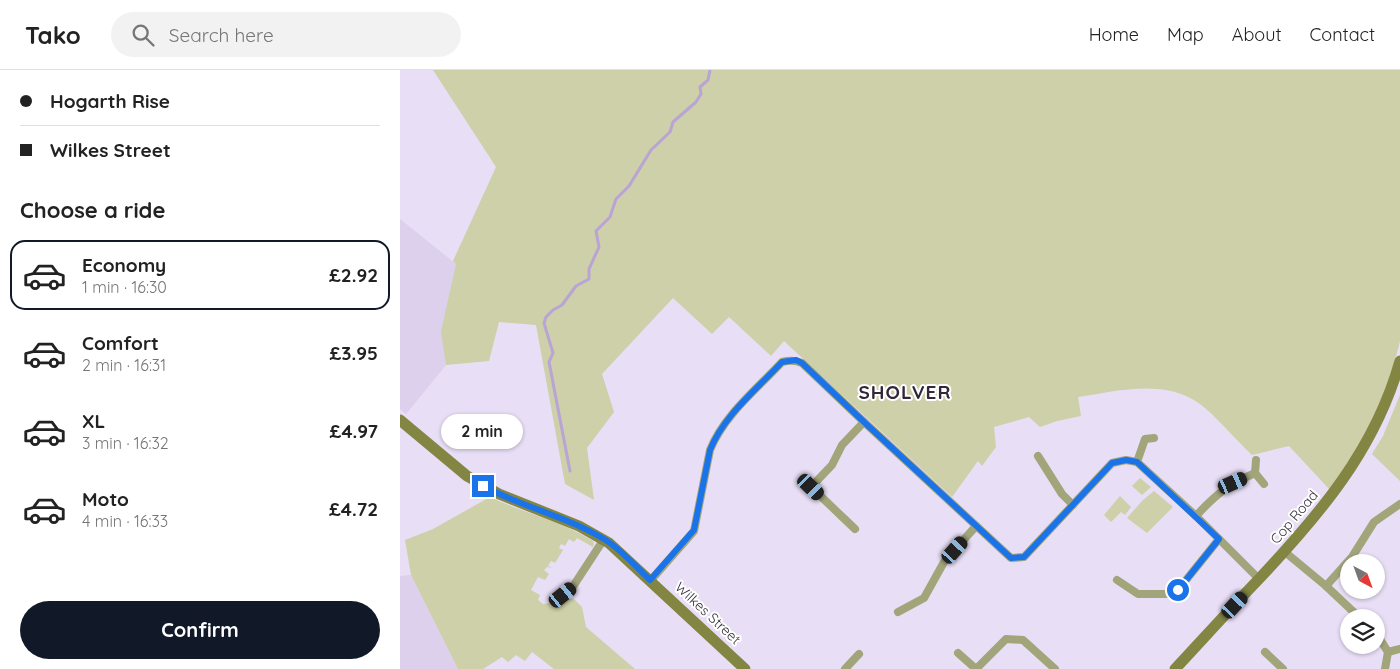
<!DOCTYPE html>
<meta charset="utf-8">
<style>
body{margin:0;font-family:Quicksand,sans-serif;background:#f2f2f2;color:#222;height:100vh;display:flex;flex-direction:column;font-size:19px;white-space:nowrap}
*{box-sizing:border-box;margin:0}
p{font-size:16px;color:#767676}
.icon{flex:none;width:28px;height:28px;fill:none;stroke:currentColor;stroke-width:2;stroke-linecap:round;stroke-linejoin:round}
.map{position:relative;flex:1;overflow:hidden}
.panel{display:flex;flex-direction:column;background:#fff;width:400px}
.panel>*{flex:none}
.top-card{display:grid;align-content:center;height:110px;padding:0 20px;background:#fff}
.needle{width:32px;rotate:139deg}
.tools{position:absolute;left:940px;top:484px;display:grid;gap:10px}
.tools a{display:grid;place-items:center;width:45px;height:45px;border-radius:50%;background:#fff;box-shadow:0 1px 4px #0004;font-size:25px}
.end{position:absolute;width:22px;height:22px;margin:-11px;border:6px solid #1a73e8;background:#fff;box-shadow:0 0 0 2px #fff}
.from{border-radius:50%}
.bubble{position:absolute;height:35px;border-radius:18px;background:#fff;box-shadow:0 1px 4px #0004;font-size:16px;font-weight:700;line-height:35px;text-align:center}
.car{position:absolute;width:15px;height:30px;margin:-15px -8px;border-radius:6px;box-shadow:0 0 4px 1px #0007;background:linear-gradient(#222 24%,#8ab4d8 0 40%,#222 0 76%,#8ab4d8 0 86%,#222 0)}
.top-card b{display:flex;align-items:center;gap:18px;height:48px;font-size:19px}
.top-card b+b{border-top:1px solid #e0e0e0}
.top-card i{width:12px;height:12px;background:#222}
ul{padding:0;list-style:none}
li{display:flex;align-items:center;gap:15px;height:70px;margin:0 10px 8px;padding:0 10px;border:2px solid transparent;border-radius:15px}
li div{flex:1}
li b{display:block;font-size:19px}
li em{font-style:normal;font-weight:700}
li.on{border-color:#111827}
li>.icon{width:45px;height:45px;stroke-width:1.5}
h2{padding:0 20px;font-size:22px;line-height:60px}
.cta{display:flex;gap:10px;margin-top:auto;padding:10px 20px}
.cta a{flex:1;height:58px;border-radius:30px;background:#111827;color:#fff;font-size:20px;font-weight:700;line-height:58px;text-align:center}
header{display:flex;align-items:center;gap:30px;box-sizing:border-box;height:70px;padding:0 25px;background:#fff;border-bottom:1px solid #e0e0e0}
header strong{font-size:24px}
nav{display:flex;gap:28px;margin-inline-start:auto;font-size:18px}
.search{width:350px;height:45px;background:#f2f2f2;display:flex;align-items:center;gap:12px;box-sizing:border-box;padding:0 18px;border-radius:28px;color:#767676;font-size:19px}
main{display:flex;flex:1;min-height:0}
.map>svg:first-child{display:block}
.built{fill:#dcd0ec}
.green{fill:#cdd0a8}
.lines{fill:none;stroke-linecap:round;stroke-linejoin:round}
.stream{stroke:#b9a4d5;stroke-width:3}
.street{stroke:#a2a47a;stroke-width:8}
.secondary{stroke:#838543;stroke-width:11}
.route{stroke:#1a73e8;stroke-width:6}
.labels{text-anchor:middle;dominant-baseline:central;stroke-width:4;stroke-linejoin:round;paint-order:stroke}
.street-label{font-size:14px;fill:#36333b;stroke:#fff}
.district-label{font-size:19px;font-weight:bold;letter-spacing:1px;fill:#30283a;stroke:#fff}
</style>
<header>
<strong>Tako</strong>
<div class="search"><svg class="icon" aria-label="search" viewBox="0 0 24 24"><circle cx="10" cy="10" r="6"/><path d="M15 15l6 6"/></svg>Search here</div>
<nav><a>Home</a><a>Map</a><a>About</a><a>Contact</a></nav>
</header>
<main>
<section class="panel">
<div class="top-card">
<b><i class="from"></i>Hogarth Rise</b>
<b><i></i>Wilkes Street</b>
</div>
<h2>Choose a ride</h2>
<ul>
<li class="on"><svg class="icon" aria-label="car" viewBox="0 0 24 24"><path d="M5 17H2v-5l4-1 3-4h7l3 4 3 1v5h-3M9 17h6M6 11h13"/><circle cx="7" cy="17" r="2"/><circle cx="17" cy="17" r="2"/></svg><div><b>Economy</b><p>1 min · 16:30</p></div><em>£2.92</em></li>
<li><svg class="icon" aria-label="car" viewBox="0 0 24 24"><path d="M5 17H2v-5l4-1 3-4h7l3 4 3 1v5h-3M9 17h6M6 11h13"/><circle cx="7" cy="17" r="2"/><circle cx="17" cy="17" r="2"/></svg><div><b>Comfort</b><p>2 min · 16:31</p></div><em>£3.95</em></li>
<li><svg class="icon" aria-label="car" viewBox="0 0 24 24"><path d="M5 17H2v-5l4-1 3-4h7l3 4 3 1v5h-3M9 17h6M6 11h13"/><circle cx="7" cy="17" r="2"/><circle cx="17" cy="17" r="2"/></svg><div><b>XL</b><p>3 min · 16:32</p></div><em>£4.97</em></li>
<li><svg class="icon" aria-label="car" viewBox="0 0 24 24"><path d="M5 17H2v-5l4-1 3-4h7l3 4 3 1v5h-3M9 17h6M6 11h13"/><circle cx="7" cy="17" r="2"/><circle cx="17" cy="17" r="2"/></svg><div><b>Moto</b><p>4 min · 16:33</p></div><em>£4.72</em></li>
</ul>
<div class="cta"><a>Confirm</a></div>
</section>
<div class="map">
<svg width="1000" height="599" viewBox="0 0 1000 599">
<rect width="100%" height="100%" fill="#e8def5"/>
<g class="built">
<polygon points="0,149 56,194 42,262 46,295 6,344 0,339"/>
<polygon points="11,505 58,599 0,599 0,506"/>
</g>
<g class="green">
<path d="M33 0H1000V271L989 313 975 351 931 421 889 376 852 385C836 370 817 347 800 334 765 308 717 321 678 327L681 346 657 351 640 357 629 347 594 357 596 377 582 396 578 391 552 427 384 271 371 286 329 247 312 264 273 228 202 304 214 342 187 378 194 430 165 414 136 255 99 252 89 291 46 295 41 262 56 194 53 191 96 97Z"/>
<polygon points="1000,325 1000,411 972,384 983,366"/>
<polygon points="740,408 751,417 742,425 732,416"/>
<polygon points="754,421 773,437 747,463 727,448 742,431"/>
<polygon points="720,426 731,437 725,445 721,442 711,452 704,445"/>
<path d="M90 427C124 443 161 451 193 471L194 474 193 477 177 468 174 472 169 469 165 476 161 474 159 478 163 480 155 493 151 491 148 496 152 498 147 497 144 500 149 504 145 510 138 507 131 520 140 525 138 530 143 534 160 532 170 528 174 529 182 537 186 557 235 599H154L132 582 125 591 116 585 108 592 102 587 83 599H58L11 505 5 470 33 459Z"/>
</g>
<g class="lines">
<polyline class="stream" points="170,401 149,292 153,283 144,253 146,247 153,240 162,235 176,216 189,209 189,199 199,177 196,161 210,147 216,129 229,116 251,80 270,62 273,52 296,32 301,24 300,17 308,10 310,0"/>
<g class="street">
<polyline points="638,386 662,424 673,435"/>
<polyline points="856,390 855,403 864,414"/>
<polyline points="737,392 745,369 754,368"/>
<path d="M796 446C816 424 828 415 855 403"/>
<polyline points="455,459 411,417 432,395 442,375 464,352"/>
<polyline points="885,482 926,516 960,548"/>
<path d="M251 510 294 461 310 380C324 345 357 319 382 292 390 290 395 290 402 293L464 352 611 488 624 487 712 393 726 390 737 392 796 446 859 509"/>
<polyline points="717,510 738,524 768,524 778,520 819,469"/>
<polyline points="926,516 952,487 974,452 1000,434"/>
<polyline points="163,525 172,518 204,469"/>
<polyline points="498,542 524,528 544,492 576,456"/>
<polyline points="976,563 988,582 985,599"/>
<polyline points="865,582 883,599"/>
<polyline points="988,582 1000,579"/>
<polyline points="558,583 576,599 606,569 623,570 655,599"/>
<polyline points="445,599 459,584"/>
</g>
<g class="secondary">
<polyline points="0,350 67,406 99,424 179,456 209,473 345,599"/>
<path d="M775 599C803 569 830 539 858 510 920 444 975 380 1000 291"/>
</g>
</g>
<g class="lines">
<path class="route" d="M83 416C122 437 166 446 204 469 221 479 236 497 250 510L294 460 310 380C324 345 357 319 382 292L396 290 402 293 464 352 611 488 624 487 712 393 726 390 737 392 819 469 778 520"/>
</g>
<g class="labels">
<g class="street-label">
<text transform="translate(894 447) rotate(-50)">Cop Road</text>
<text transform="translate(308 543) rotate(43)">Wilkes Street</text>
</g>
<g class="district-label">
<text x="505" y="322">SHOLVER</text>
</g>
</g>
</svg>
<div class="tools">
<a><svg class="needle" viewBox="-14 -14 28 28"><path d="M0-13l5 13h-10z" fill="#e53935"/><path d="M0 13l5-13h-10z" fill="#767676"/></svg></a>
<a><svg class="icon" aria-label="layers" viewBox="0 0 24 24"><path d="M12 4l9 5-9 5-9-5zM3 14l9 5 9-5"/></svg></a>
</div>
<i class="end from" style="left:778px;top:520px"></i>
<i class="end" style="left:83px;top:416px"></i>
<div class="bubble" style="left:41px;top:344px;width:82px">2 min</div>
<i class="car" style="left:833px;top:413px;rotate:66deg"></i>
<i class="car" style="left:411px;top:417px;rotate:134deg"></i>
<i class="car" style="left:555px;top:480px;rotate:42deg"></i>
<i class="car" style="left:163px;top:525px;rotate:51deg"></i>
<i class="car" style="left:835px;top:535px;rotate:43deg"></i>
</div>
</main>
